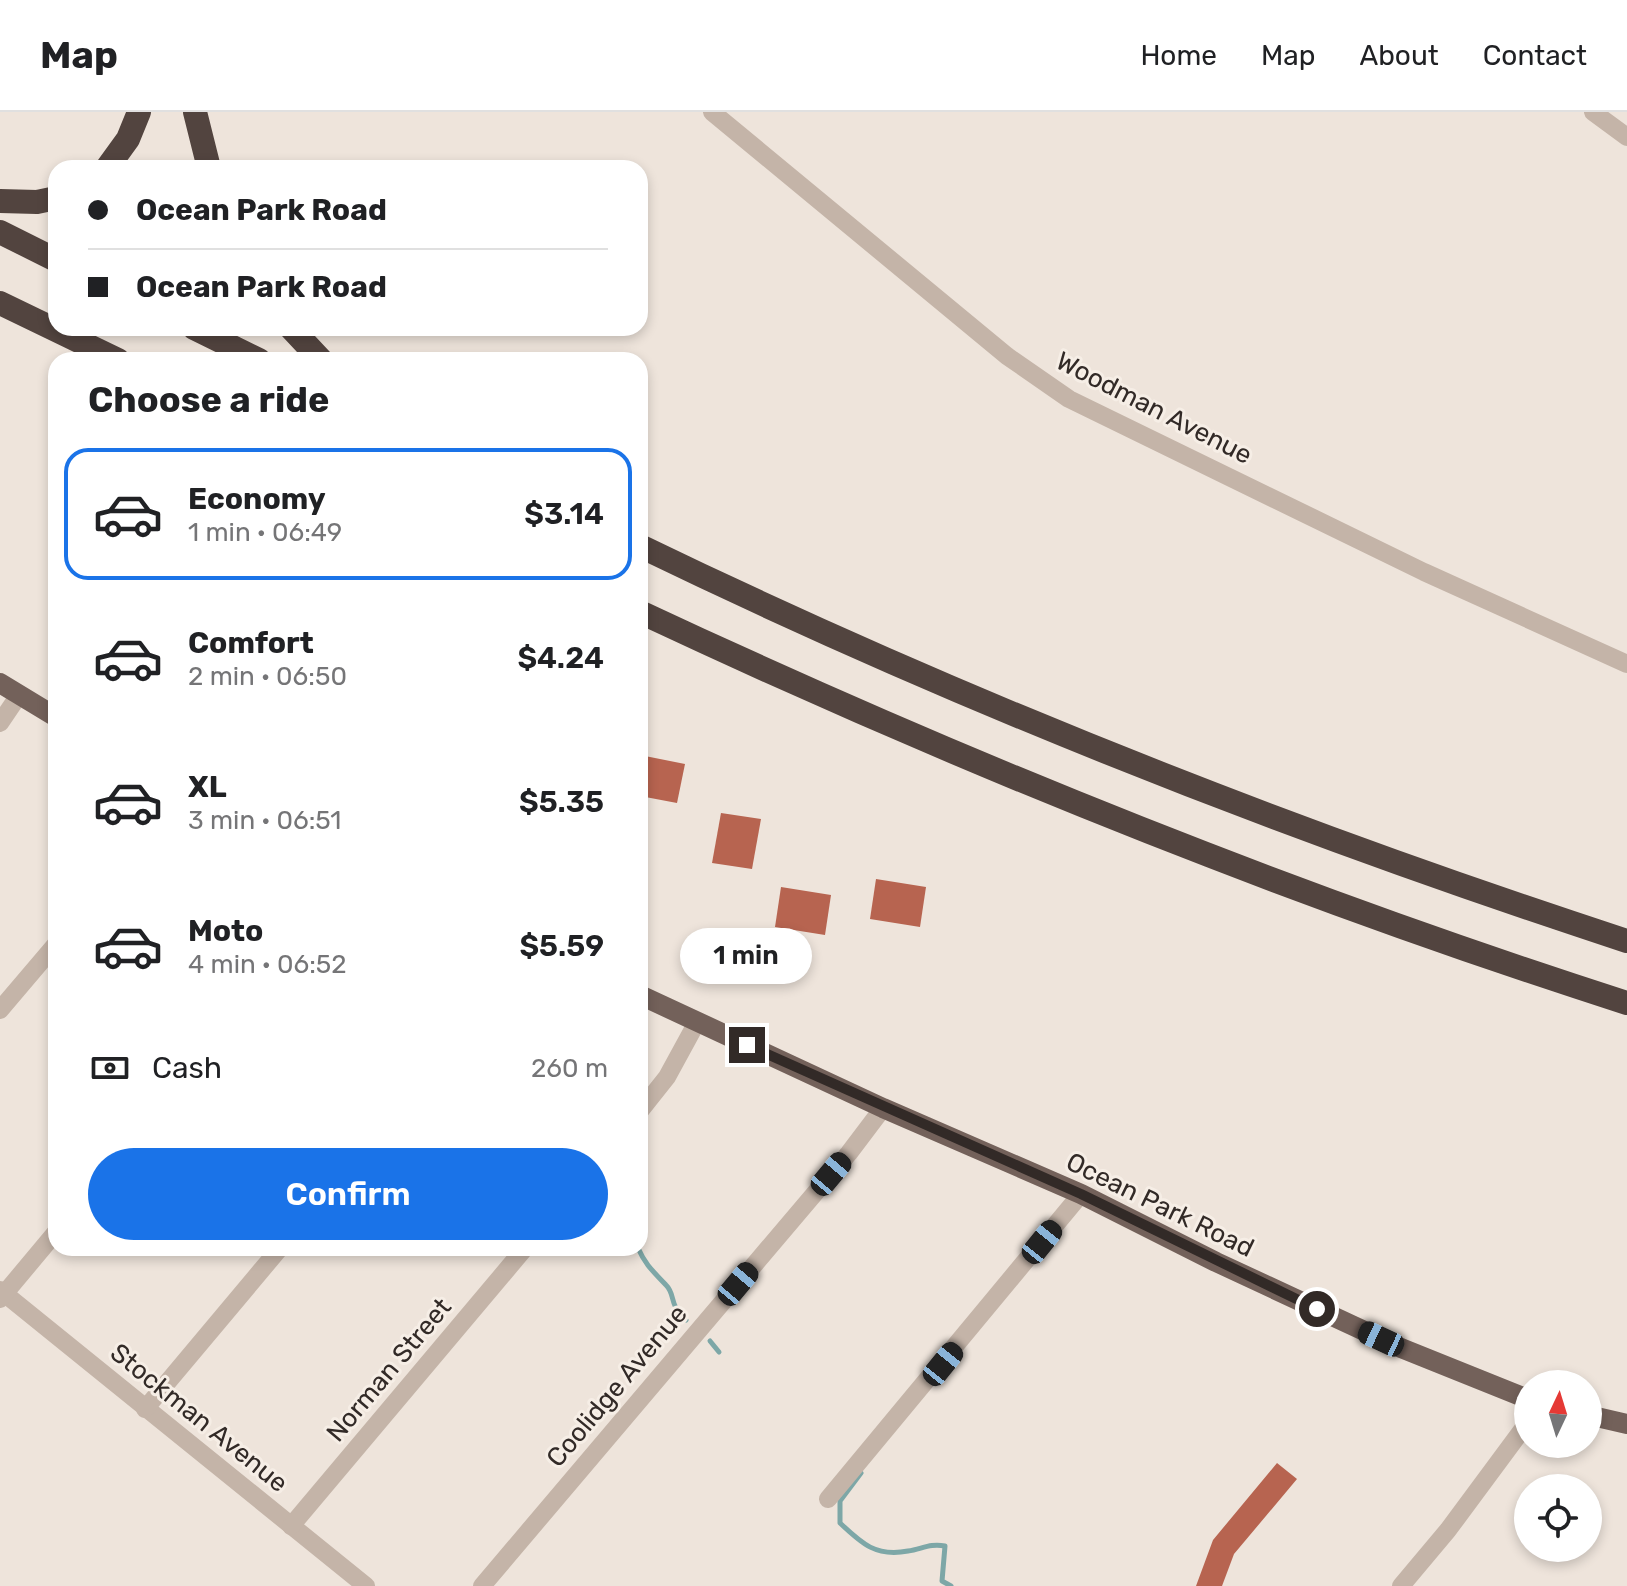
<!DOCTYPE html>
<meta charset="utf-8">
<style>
body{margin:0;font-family:Rubik,sans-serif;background:#f6f6f6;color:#202124;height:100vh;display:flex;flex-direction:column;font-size:30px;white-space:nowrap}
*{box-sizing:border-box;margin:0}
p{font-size:26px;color:#757577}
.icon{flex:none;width:44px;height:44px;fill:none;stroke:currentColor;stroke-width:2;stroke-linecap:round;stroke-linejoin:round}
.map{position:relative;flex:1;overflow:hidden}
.details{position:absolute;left:48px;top:240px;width:600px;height:904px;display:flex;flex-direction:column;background:#fff;border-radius:24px;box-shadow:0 4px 12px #0003}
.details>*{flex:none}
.banner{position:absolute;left:48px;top:48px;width:600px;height:176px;border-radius:24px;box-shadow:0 4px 12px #0003;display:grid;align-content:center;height:176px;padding:0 40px;background:#fff}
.needle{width:52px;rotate:4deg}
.fabs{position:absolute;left:1514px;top:1258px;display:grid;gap:16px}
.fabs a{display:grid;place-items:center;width:88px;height:88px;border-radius:50%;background:#fff;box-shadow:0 4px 12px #0003;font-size:40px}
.end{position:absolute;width:36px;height:36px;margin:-18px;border:10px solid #322a27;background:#fff;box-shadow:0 0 0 4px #fff}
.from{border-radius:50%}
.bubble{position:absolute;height:56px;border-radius:28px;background:#fff;box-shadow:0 4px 12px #0003;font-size:26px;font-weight:600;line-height:56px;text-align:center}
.car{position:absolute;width:24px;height:48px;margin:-24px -12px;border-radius:10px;box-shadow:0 0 6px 2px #0007;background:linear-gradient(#222 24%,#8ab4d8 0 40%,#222 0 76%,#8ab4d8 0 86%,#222 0)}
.banner b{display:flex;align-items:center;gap:28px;height:76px;font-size:30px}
.banner b+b{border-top:2px solid #e0e0e0}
.banner i{width:20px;height:20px;background:#202124}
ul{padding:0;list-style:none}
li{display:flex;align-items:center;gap:24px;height:132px;margin:0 16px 12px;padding:0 24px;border:4px solid transparent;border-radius:24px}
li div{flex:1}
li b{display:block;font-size:30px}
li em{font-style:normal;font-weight:600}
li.current{border-color:#1a73e8}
li>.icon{width:72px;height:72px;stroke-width:1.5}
h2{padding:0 40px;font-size:36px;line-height:96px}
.pay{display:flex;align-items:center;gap:20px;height:88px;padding:0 40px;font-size:30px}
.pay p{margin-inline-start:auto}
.button{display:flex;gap:16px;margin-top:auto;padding:16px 40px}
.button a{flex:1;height:92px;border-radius:48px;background:#1a73e8;color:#fff;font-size:32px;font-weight:600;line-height:92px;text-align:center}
header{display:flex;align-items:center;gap:48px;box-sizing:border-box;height:112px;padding:0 40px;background:#fff;border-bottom:2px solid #e0e0e0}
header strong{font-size:38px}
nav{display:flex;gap:44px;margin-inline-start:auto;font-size:28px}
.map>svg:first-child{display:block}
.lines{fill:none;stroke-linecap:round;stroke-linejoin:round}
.stream{stroke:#7da7a7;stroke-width:5}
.building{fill:#b76450}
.minor{stroke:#c4b4a8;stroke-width:18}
.primary{stroke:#73615a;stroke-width:20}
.motorway{stroke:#52443f;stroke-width:24}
.route{stroke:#322a27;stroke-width:10}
.labels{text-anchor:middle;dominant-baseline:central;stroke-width:6;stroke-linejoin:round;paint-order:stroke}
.street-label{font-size:26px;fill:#322a27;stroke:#f6eee6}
</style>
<header>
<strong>Map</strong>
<nav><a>Home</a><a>Map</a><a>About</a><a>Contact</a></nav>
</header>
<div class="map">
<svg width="1627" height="1474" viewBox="0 0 1627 1474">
<rect width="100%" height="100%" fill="#eee4db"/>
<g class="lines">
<g class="stream">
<path d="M638 1136C646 1154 654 1160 666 1173 676 1183 668 1192 686 1208"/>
<polyline points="710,1229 719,1240"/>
<path d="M861 1361 840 1389V1411C862 1432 876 1445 908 1439 922 1437 930 1431 945 1434L942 1469 951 1474"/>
</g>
</g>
<g class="building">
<polygon points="640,643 685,652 677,691 640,684"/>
<polygon points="721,701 761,707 752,757 712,751"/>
<polygon points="876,767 926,775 920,815 870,807"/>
<polygon points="781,775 831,783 825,823 775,815"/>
<polygon points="1277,1351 1297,1367 1234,1442 1222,1474 1196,1474 1213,1428"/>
</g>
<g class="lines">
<g class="minor">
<polyline points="712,0 1007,244 1069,287 1424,460 1627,552"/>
<polyline points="1593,0 1627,25"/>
<polyline points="0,611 19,583"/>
<polyline points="0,898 56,832"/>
<polyline points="640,999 667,965 697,910"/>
<polyline points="0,1178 366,1474"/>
<polyline points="0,1187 56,1120"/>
<polyline points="145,1297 280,1136"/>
<polyline points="828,1387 1081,1082"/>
<polyline points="291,1414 525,1136"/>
<polyline points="482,1474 849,1041 883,996"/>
<polyline points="1401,1474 1448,1418 1528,1310"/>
</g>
<g class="primary">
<polyline points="0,571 56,605"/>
<polyline points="640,883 883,996 1081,1082 1216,1150 1401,1236 1528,1287"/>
<polyline points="1588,1303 1627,1312"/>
</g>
<g class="motorway">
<polyline points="195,0 209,56"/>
<polyline points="107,56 128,27 139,0"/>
<polyline points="0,89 37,90 56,86"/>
<polyline points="0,120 56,148"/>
<polyline points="0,191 118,248"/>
<polyline points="194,216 259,248"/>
<polyline points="291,216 321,248"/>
<path d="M640 434C960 589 1290 719 1627 829"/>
<path d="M640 500C960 650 1290 783 1627 891"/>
</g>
</g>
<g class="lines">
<polyline class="route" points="747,933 1081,1082 1317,1197"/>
</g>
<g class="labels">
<g class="street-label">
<text transform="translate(1154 296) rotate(27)">Woodman Avenue</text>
<text transform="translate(1160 1093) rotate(26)">Ocean Park Road</text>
<text transform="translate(389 1258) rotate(-50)">Norman Street</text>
<text transform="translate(617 1274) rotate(-50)">Coolidge Avenue</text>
<text transform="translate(199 1306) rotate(39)">Stockman Avenue</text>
</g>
</g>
</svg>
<div class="fabs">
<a><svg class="needle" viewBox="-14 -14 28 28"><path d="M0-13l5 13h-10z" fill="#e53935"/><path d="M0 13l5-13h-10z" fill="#757577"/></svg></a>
<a><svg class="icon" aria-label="locate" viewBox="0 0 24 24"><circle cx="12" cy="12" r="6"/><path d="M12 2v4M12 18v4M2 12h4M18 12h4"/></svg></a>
</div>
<i class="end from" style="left:1317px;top:1197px"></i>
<i class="end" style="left:747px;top:933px"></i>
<div class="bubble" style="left:680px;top:816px;width:132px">1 min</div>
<i class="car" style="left:831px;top:1062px;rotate:40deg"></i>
<i class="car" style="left:1042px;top:1130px;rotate:39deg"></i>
<i class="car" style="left:738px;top:1172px;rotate:40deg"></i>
<i class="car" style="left:1381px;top:1227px;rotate:295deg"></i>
<i class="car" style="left:943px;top:1252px;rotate:39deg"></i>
<div class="banner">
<b><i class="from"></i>Ocean Park Road</b>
<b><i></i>Ocean Park Road</b>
</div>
<section class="details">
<h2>Choose a ride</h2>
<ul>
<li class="current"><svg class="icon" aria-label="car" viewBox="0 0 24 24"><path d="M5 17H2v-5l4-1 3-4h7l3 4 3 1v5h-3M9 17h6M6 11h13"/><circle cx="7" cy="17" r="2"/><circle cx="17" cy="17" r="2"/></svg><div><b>Economy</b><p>1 min · 06:49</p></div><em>$3.14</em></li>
<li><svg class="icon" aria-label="car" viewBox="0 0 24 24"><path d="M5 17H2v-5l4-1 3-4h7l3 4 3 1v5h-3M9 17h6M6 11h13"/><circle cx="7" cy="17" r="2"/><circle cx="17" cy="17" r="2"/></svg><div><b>Comfort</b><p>2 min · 06:50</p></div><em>$4.24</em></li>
<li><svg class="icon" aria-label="car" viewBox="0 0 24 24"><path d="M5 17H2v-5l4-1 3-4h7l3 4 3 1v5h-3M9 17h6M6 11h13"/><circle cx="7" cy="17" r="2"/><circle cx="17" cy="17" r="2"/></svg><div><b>XL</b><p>3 min · 06:51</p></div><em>$5.35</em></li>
<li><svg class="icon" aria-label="car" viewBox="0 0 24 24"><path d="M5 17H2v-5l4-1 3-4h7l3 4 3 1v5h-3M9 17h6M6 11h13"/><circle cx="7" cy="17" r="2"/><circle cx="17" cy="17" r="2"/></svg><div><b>Moto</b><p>4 min · 06:52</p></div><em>$5.59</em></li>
</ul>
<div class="pay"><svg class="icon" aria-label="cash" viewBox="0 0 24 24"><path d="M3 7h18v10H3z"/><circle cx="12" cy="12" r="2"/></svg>Cash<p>260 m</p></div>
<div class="button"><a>Confirm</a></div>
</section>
</div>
